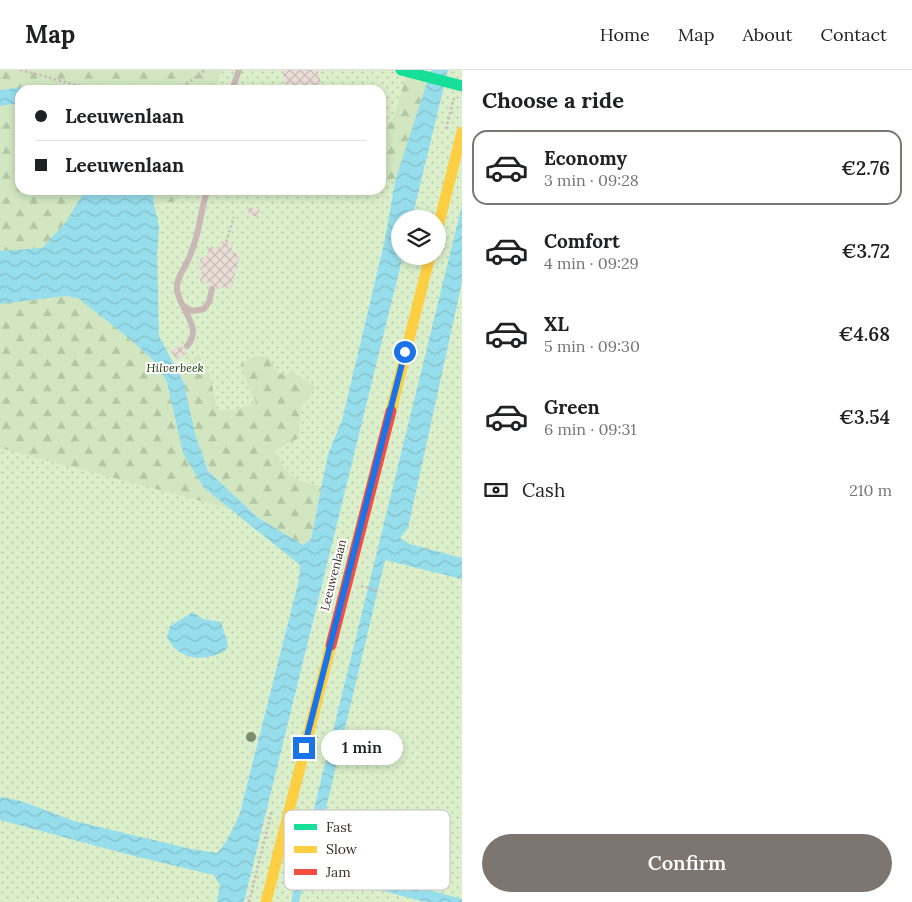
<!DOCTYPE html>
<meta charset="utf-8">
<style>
body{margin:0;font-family:Lora,serif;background:#f2f2f2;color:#202124;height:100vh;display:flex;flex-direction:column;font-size:19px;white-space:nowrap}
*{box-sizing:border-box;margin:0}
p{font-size:16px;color:#757577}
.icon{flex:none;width:28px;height:28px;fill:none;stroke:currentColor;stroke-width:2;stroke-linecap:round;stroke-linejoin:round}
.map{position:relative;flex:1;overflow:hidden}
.panel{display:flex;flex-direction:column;background:#fff;width:450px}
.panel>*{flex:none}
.hud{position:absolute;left:15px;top:15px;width:371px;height:110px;border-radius:15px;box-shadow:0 2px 8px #0003;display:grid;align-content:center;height:110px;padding:0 20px;background:#fff}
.controls{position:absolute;left:391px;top:140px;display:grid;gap:10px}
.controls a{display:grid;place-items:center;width:55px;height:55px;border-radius:50%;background:#fff;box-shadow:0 2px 8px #0003;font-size:25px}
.end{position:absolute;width:22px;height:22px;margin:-11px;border:6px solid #1a73e8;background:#fff;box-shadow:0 0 0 2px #fff}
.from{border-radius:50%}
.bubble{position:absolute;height:35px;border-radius:18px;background:#fff;box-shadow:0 2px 8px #0003;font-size:16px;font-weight:600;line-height:35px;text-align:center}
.hud b{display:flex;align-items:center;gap:18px;height:48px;font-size:19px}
.hud b+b{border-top:1px solid #e0e0e0}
.hud i{width:12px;height:12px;background:#202124}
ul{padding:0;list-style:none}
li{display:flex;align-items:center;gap:15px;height:75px;margin:0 10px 8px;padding:0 10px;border:2px solid transparent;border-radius:15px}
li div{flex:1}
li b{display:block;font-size:19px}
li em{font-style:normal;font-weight:600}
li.active{border-color:#7d7570}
li>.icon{width:45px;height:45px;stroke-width:1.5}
h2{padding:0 20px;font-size:22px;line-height:60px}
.pay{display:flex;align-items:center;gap:12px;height:55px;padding:0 20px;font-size:19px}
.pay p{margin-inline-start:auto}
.button{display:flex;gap:10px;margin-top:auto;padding:10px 20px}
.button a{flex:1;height:58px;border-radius:30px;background:#7d7570;color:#fff;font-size:20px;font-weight:600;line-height:58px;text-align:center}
header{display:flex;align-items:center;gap:30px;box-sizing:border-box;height:70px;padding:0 25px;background:#fff;border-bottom:1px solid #e0e0e0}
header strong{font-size:24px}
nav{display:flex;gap:28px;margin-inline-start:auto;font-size:18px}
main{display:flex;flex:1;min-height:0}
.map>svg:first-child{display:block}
.grass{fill:url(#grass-dots);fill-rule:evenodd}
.forest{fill:url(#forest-firs)}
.water{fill:url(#water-waves)}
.building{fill:url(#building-cross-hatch)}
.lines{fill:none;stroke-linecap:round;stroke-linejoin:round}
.path{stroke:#c8bcba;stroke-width:2.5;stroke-dasharray:2.5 2.5;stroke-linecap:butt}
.lane{stroke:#c9b8b6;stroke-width:6}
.fast{stroke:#16e098;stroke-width:11}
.slow{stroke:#ffcf43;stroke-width:11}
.jam{stroke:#f24e42;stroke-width:11}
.tree{fill:#7f8c71}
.route{stroke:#1a73e8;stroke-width:6}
.labels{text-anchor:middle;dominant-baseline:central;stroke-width:4;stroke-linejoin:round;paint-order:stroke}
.park-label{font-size:12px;font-style:italic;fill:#193304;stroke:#fff}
.street-label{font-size:12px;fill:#392e27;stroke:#fff}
.key{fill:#fff;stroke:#c4c0be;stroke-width:1}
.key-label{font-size:14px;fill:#392e27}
</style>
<header>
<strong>Map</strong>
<nav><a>Home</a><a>Map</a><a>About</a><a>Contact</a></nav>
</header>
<main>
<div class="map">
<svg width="462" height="832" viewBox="0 0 462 832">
<defs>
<pattern id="grass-dots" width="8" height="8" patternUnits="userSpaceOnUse" patternTransform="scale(1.25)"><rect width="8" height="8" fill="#daefca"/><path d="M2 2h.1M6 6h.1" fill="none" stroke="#bccdae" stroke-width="1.8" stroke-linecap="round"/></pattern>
<pattern id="forest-firs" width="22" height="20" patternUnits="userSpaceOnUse" patternTransform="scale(1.25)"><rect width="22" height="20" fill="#d1e6c1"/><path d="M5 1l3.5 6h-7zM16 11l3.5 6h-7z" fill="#b4c6a6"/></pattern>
<pattern id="water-waves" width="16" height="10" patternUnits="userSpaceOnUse" patternTransform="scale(1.25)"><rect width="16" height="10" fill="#97deec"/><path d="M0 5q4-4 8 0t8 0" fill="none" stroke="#83bfca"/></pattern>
<pattern id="building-cross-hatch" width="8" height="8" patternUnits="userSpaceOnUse" patternTransform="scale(1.25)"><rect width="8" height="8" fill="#eaded6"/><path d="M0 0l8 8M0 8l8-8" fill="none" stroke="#c9bfb8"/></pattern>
</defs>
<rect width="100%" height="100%" fill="#fcf9f7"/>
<g class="grass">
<path d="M0 0H431L395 111 385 169 342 350 328 384 320 426 217 832H0ZM20 20H381V120H20Z"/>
<polygon points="448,0 462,0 462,832 299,832 459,150 291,832 244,832 403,186 438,186 438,149 412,149"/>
</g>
<g class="forest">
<polygon points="0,0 221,0 215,20 45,20 24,17 0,20"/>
<polygon points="406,7 428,14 395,111 381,111 381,54 392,52"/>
<polygon points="20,33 20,120 85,120 66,152 42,178 0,181 0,36"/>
<polygon points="153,120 184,120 176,131 154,135"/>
<polygon points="65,226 78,228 97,241 155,292 167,312 183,383 204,418 228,438 0,378 0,234"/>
<path d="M198 284 210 304 217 340H234L256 333 240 295 253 287 268 286 278 303 286 305 293 302 316 318 301 337 299 368 275 380C287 407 294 410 322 417L311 469 303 475 257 447 208 401 195 364 184 313 179 302Z"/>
</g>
<g class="water">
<polygon points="431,0 448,0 412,149 400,149 400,186 403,186 244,832 217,832 220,815 214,805 134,786 0,750 0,727 21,731 74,751 191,779 217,783 226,772 239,746 299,509 300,495 204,418 183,383 167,312 155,292 131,270 78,228 65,226 0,234 0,181 42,178 66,152 85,120 153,120 154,135 159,156 157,186 159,266 184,313 195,364 208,401 257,447 303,475 311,469 328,384 342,350 385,169 395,111"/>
<polygon points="24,17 45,20 20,20 20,33 0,36 0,20"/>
<polygon points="462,135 462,212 408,458 400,468 410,474 462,488 462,509 385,490 314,789 462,829 462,832 425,832 307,801 299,832 291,832"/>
<path d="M193 542 203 549 221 552 228 574 225 581C204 592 178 591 167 567L170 556Z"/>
</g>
<g class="building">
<polygon points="282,0 318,0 322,20 287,20"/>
<polygon points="249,137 260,140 258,147 248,145"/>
<polygon points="221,171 233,174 231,182 240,185 231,219 221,217 219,219 211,218 209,213 200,211 202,201 198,197 201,188 207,186 209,176 219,179"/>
<polygon points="181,274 187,283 177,290 170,281"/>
</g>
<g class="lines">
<g class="path">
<polyline points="20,0 96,20"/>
<polyline points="178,20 205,0"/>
<polyline points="446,59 454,28"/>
<polyline points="226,172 234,147"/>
<polyline points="443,180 446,169"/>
<polyline points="361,516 381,521"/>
<polyline points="288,804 308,809"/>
<polyline points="249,832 272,740"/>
</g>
<g class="lane">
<polyline points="232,20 239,0"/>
<polyline points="184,236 192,241 204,239 209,232 212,219"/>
<path d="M187 276C204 257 179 240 177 219 176 210 182 202 186 194 198 172 200 145 207 120"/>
</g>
<polyline class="fast" points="401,0 462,16"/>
<g class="slow">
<polyline points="438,157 462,62"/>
<polyline points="391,341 430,186"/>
<polyline points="266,832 331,575"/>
</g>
<polyline class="jam" points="331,575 391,341"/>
</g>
<circle class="tree" cx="251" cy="667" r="5"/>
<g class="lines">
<polyline class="route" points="304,678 405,282"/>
</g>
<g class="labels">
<g class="park-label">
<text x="175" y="297">Hilverbeek</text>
</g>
<g class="street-label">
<text transform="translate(333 505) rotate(-76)">Leeuwenlaan</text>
</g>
</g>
<rect x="284" y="740" width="166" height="80" rx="8" class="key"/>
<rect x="294" y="754" width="23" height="6" fill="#16e098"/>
<rect x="294" y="776" width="23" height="7" fill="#ffcf43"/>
<rect x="294" y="799" width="23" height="6" fill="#f24e42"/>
<g class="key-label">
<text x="326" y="762">Fast</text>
<text x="326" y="784">Slow</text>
<text x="326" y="807">Jam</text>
</g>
</svg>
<div class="controls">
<a><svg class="icon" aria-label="layers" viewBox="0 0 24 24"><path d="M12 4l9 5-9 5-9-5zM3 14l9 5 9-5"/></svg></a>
</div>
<i class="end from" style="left:405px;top:282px"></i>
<i class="end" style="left:304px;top:678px"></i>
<div class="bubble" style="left:321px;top:660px;width:82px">1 min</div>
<div class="hud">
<b><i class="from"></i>Leeuwenlaan</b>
<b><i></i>Leeuwenlaan</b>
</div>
</div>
<section class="panel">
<h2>Choose a ride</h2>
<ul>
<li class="active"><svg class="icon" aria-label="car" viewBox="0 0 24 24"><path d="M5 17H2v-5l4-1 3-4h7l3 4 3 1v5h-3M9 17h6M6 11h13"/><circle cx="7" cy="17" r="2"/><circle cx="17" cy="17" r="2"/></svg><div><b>Economy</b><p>3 min · 09:28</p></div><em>€2.76</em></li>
<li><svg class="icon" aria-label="car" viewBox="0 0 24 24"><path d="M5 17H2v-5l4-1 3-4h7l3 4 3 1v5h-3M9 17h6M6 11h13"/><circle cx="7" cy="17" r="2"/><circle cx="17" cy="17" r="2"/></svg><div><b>Comfort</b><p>4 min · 09:29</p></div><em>€3.72</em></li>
<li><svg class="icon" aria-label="car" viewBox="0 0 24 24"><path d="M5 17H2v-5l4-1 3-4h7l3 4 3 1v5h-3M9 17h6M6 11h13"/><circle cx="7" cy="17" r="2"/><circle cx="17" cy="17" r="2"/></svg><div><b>XL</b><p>5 min · 09:30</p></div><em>€4.68</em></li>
<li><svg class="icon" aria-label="car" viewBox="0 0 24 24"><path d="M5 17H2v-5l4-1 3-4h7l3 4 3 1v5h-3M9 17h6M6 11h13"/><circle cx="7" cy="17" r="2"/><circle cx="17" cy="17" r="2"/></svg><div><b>Green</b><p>6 min · 09:31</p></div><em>€3.54</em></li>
</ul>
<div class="pay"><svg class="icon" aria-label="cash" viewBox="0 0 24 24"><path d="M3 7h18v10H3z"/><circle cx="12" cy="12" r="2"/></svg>Cash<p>210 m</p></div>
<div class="button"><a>Confirm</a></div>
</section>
</main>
